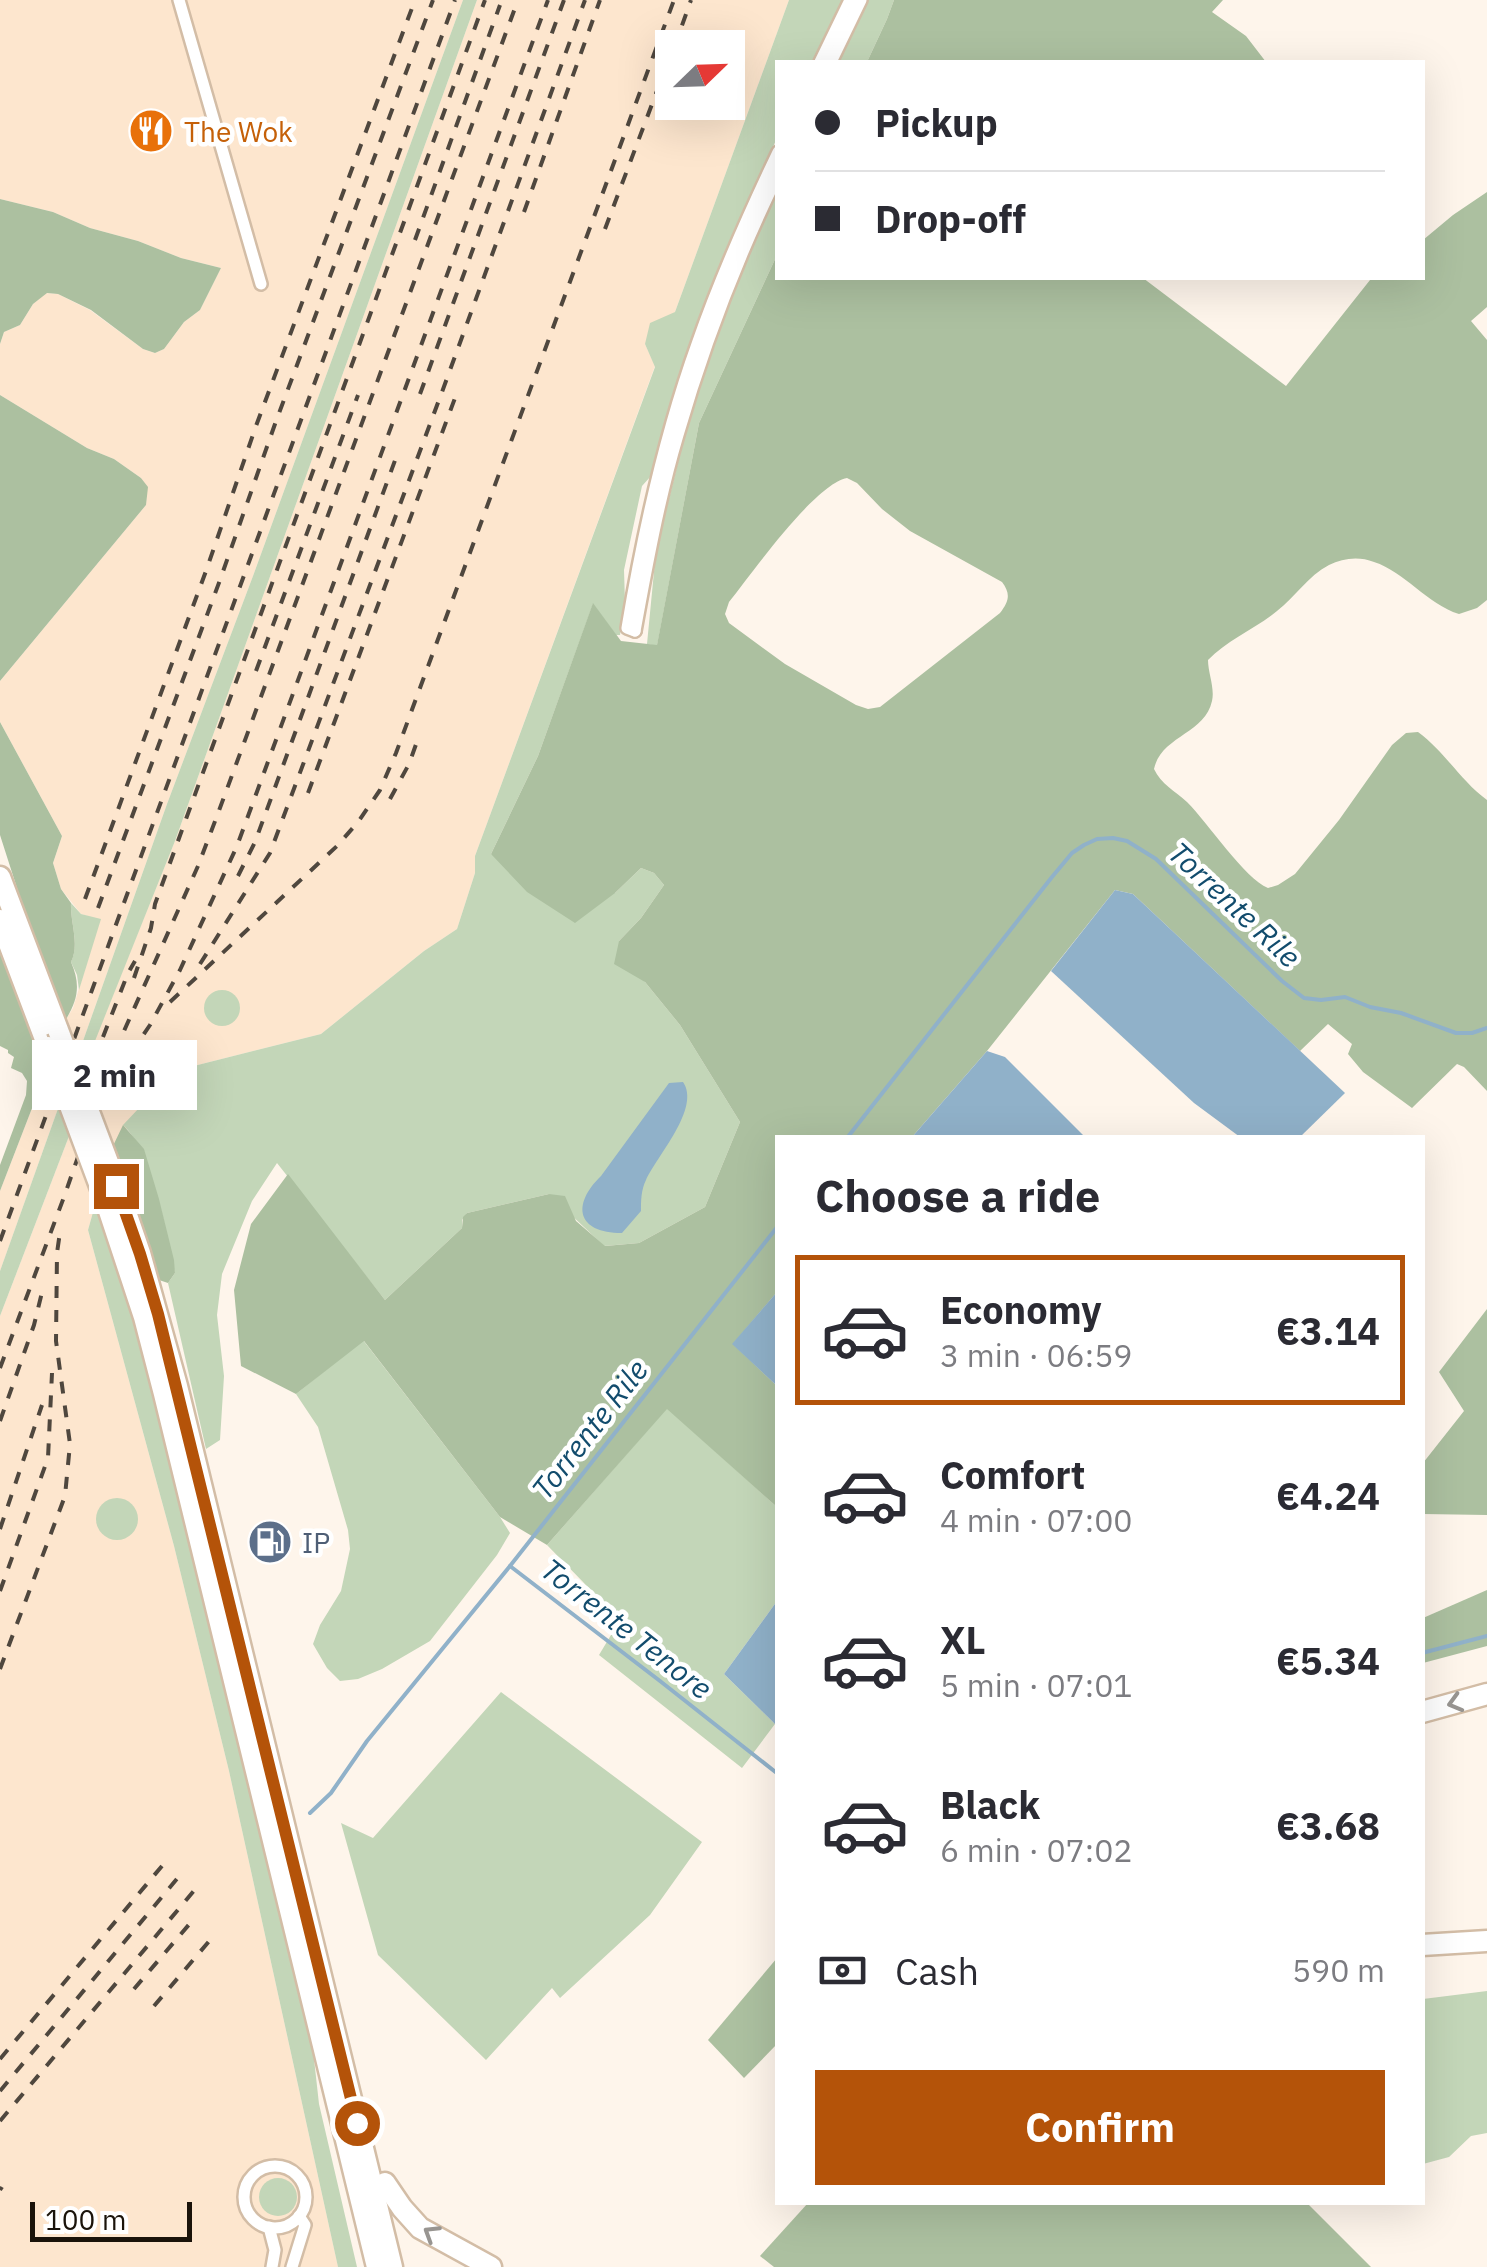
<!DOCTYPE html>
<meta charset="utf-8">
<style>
body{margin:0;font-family:"IBM Plex Sans",sans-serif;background:#f7f7f7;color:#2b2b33;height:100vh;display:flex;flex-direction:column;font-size:38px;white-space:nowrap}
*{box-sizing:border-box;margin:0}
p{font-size:32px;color:#7c7c81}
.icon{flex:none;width:55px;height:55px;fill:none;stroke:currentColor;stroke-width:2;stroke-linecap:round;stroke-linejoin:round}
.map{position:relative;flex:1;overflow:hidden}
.sheet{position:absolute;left:775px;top:1135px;width:650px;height:1070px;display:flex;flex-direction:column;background:#fff;border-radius:0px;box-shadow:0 10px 40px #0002}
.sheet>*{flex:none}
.top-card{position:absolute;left:775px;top:60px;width:650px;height:220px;border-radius:0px;box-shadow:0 10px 40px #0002;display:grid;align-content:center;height:220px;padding:0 40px;background:#fff}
.needle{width:65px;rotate:67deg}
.fabs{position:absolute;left:655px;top:30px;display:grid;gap:20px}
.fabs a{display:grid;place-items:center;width:90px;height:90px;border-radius:0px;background:#fff;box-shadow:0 10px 40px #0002;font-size:50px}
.scale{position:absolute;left:30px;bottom:25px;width:162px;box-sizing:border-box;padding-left:10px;border:5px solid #1a130a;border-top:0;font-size:28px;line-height:35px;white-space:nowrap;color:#1a130a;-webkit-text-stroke:8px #fff;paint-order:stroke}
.end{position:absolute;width:45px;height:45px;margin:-22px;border:12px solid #b45309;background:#fff;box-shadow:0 0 0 5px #fff}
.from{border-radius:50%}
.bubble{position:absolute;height:70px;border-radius:0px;background:#fff;box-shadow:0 10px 40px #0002;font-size:32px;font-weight:700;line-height:70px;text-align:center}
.top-card b{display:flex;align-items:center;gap:35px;height:95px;font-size:38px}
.top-card b+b{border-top:2px solid #e1e1e2}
.top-card i{width:25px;height:25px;background:#2b2b33}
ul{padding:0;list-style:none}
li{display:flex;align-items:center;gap:30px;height:150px;margin:0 20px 15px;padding:0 20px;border:5px solid transparent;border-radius:0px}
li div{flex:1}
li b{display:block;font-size:38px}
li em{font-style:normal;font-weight:700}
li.active{border-color:#b45309}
li>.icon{width:90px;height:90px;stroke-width:1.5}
h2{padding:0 40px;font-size:45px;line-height:120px}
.pay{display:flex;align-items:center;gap:25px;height:110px;padding:0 40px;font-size:38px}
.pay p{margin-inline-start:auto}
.action{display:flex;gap:20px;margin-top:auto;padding:20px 40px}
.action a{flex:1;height:115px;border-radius:0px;background:#b45309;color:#fff;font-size:40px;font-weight:700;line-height:115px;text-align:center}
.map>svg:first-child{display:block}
.built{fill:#fde6ce;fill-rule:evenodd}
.green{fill:#c3d6b8}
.forest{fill:#acc0a0;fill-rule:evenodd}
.water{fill:#90b1c9}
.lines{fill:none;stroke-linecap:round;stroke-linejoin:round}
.stream{stroke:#90b1c9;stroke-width:4}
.street-casing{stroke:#d3bda6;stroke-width:16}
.highway-casing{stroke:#d3bda6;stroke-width:25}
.street{stroke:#fff;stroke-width:11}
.highway{stroke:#fff;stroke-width:20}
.rail{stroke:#4f473e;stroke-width:4;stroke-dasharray:12 12;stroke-linecap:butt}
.highway-bridge-casing{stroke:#d3bda6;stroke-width:25;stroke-linecap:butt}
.highway-bridge{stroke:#fff;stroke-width:20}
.oneway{stroke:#989591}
.route{stroke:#b45309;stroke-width:12}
.labels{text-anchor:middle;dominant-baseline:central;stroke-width:9;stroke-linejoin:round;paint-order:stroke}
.food-label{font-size:28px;fill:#c56008;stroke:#fff;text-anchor:start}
.service-label{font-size:28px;fill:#4e5e75;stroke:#fff;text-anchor:start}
.water-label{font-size:30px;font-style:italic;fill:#124c6d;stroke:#fff}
</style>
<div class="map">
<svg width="1487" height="2267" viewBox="0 0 1487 2267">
<rect width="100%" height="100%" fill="#fef5eb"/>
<g class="built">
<polygon points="0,0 463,0 253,576 167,804 78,1055 65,1021 73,1008 100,920 81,914 61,889 53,863 62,836 0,722 0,681 146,505 147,487 141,478 114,459 87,448 0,395 0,344 4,332 20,325 33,304 46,293 58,294 90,310 143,349 155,353 164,349 184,322 200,310 221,268 181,258 138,241 90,228 53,212 0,199"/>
<path d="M477 0H789L675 312 645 344 655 366 475 856V873L457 929 424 951 321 1034 174 1071 154 1093 112 1148 90 1086 104 1045 94 1042 175 841ZM672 48H728V102H672Z"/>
<polygon points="46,1072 60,1103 0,1271 0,1191"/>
<polygon points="71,1131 97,1198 88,1230 174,1546 229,1771 338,2267 0,2267 0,1316"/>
</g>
<g class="green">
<polygon points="463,0 477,0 175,841 95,1041 104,1044 90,1086 78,1055 167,804 253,576"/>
<path d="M789 0H843L813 62H778L777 138 728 246 675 398 651 476 642 486 624 570 625 602 620 635H616L593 604 538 756 491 854 615 893 641 868 654 873 664 885 641 918 619 941 645 982 680 1025 740 1122 705 1207 639 1243 604 1246 549 1194 467 1213 462 1220V1228L385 1300 277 1163 252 1201 222 1274 217 1315 224 1376 220 1440 206 1449 168 1283 175 1273C167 1234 152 1151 123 1125L174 1071 321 1034 424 951 457 929 475 873V856L655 367 645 344 650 323 675 312Z"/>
<polygon points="867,0 894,0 887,19 867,62 837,62"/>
<polygon points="777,187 777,255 699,423 657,646 647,644 656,551 688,422 721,322"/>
<path d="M71 903 81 914 101 919 79 990 77 975 71 962C80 944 70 922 71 903Z"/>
<circle cx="222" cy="1008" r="18"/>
<polygon points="60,1103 71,1131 0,1316 0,1271"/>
<polygon points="97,1198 134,1307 312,2041 319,2104 357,2267 338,2267 229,1771 174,1546 88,1230"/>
<polygon points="363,1340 500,1517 510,1533 497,1555 430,1641 382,1669 358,1679 340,1681 327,1668 313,1644 320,1625 341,1591 350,1549 348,1530 318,1427 296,1394"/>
<polygon points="667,1408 777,1507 777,1601 724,1674 775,1724 742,1768 599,1655 620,1620 547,1545"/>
<circle cx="117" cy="1519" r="21"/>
<polygon points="501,1692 702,1842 650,1915 560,1998 552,1988 486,2060 378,1955 341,1823 373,1838"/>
<polygon points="1487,1991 1487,2133 1471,2136 1449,2157 1423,2164 1423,1999"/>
<circle cx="278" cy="2197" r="19"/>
</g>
<g class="forest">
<polygon points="894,0 1223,0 1212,12 1246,36 1266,62 867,62 887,19"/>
<path d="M1487 192V307L1471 321 1487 340V600L1477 608 1459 614C1427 604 1405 572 1374 562 1359 556 1343 558 1329 565 1308 576 1295 597 1277 611 1255 629 1227 640 1208 660 1208 673 1215 688 1212 701 1205 734 1161 736 1154 769 1161 784 1175 791 1187 802 1208 823 1245 879 1268 888L1278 885 1295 874 1339 820 1392 745 1406 733 1418 732C1445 752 1461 781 1487 800V1091L1464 1067 1457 1064 1412 1108 1363 1072 1348 1054 1352 1044 1328 1024 1300 1051 1133 894 1115 890 987 1051 912 1137 778 1138 777 1292 733 1344 777 1386V1507L667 1409 547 1545 500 1517 364 1341 296 1394 241 1366 234 1290 251 1224 288 1174 385 1300 462 1228 463 1217 467 1213 549 1194 565 1196 576 1221 605 1246 639 1243 705 1207 740 1122 680 1025 645 982 614 964 619 941 641 918 664 885 654 873 641 868 615 893 575 923 527 892 491 854 538 756 593 603 621 641 657 645 699 423 777 255 778 278H1143L1286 386 1370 280 1368 278H1422L1423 240 1453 215ZM847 478 857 483 882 509 910 531 1002 582C1011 594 1009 601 1000 613L880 707 868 709 856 705 785 664 729 623 725 614 729 602C752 573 815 484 847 478Z"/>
<polygon points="0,199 53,212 90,228 138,241 181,258 221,268 200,310 184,322 164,349 155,353 143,349 91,310 58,294 47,293 33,304 20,325 4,332 0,344"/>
<polygon points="0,395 87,448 114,459 141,478 148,487 146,505 0,681"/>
<path d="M0 722 62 836 53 863 61 889 71 903C70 922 80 944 71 962 81 985 78 1000 65 1021L24 910 0 835Z"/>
<polygon points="0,949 46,1072 0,1191 0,1165 26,1095 27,1081 22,1073 11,1068 14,1057 8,1053 8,1050 0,1046"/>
<polygon points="123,1125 144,1149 159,1199 174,1260 175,1273 168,1283 156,1279 138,1210 112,1148"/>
<polygon points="1487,1309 1487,1515 1423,1514 1423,1463 1464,1411 1439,1372"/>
<polygon points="1487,1590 1487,1646 1423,1663 1423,1618"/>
<polygon points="777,1958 777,2044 744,2078 708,2040"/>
<polygon points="1306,2202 1371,2267 774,2267 760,2256 808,2203"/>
</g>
<g class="water">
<polygon points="1115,890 1133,894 1345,1093 1300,1137 1240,1137 1194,1103 1051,971"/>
<polygon points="987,1051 1005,1057 1085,1137 912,1137"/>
<path d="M683 1082C701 1108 657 1156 646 1180 641 1190 641 1201 641 1211L622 1233C577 1233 571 1205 601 1176L669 1083Z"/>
<polygon points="777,1292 777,1386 732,1344"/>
<polygon points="777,1601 777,1726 724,1674"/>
</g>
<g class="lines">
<g class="stream">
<polyline points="847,1138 1052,877 1072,853 1084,845 1097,839 1113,838 1127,841 1156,859 1282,981 1304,998 1321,1000 1345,997 1370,1007 1401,1013 1456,1033 1472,1033 1487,1028"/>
<polyline points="510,1566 660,1681 778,1774"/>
<polyline points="1422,1653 1487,1636"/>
<polyline points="310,1813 331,1793 367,1741 510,1566 778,1226"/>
</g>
<defs>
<g id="street">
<polyline points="179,0 261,284"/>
<polyline points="820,62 850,0"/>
<polyline points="831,62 861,0"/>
<path d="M635 631 627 628C643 532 664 436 697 344 720 278 748 215 778 152"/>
<path d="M635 631C647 565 659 499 678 435 704 345 737 259 778 175"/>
<circle cx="275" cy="2197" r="31"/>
<polyline points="269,2227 275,2250 272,2267"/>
<polyline points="292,2267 305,2225 299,2216"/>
</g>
<g id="highway">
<polyline points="0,877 58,1030"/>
<polyline points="0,920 48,1047"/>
<polyline points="117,1186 140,1253 177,1386 392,2267"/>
<polyline points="107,1205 144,1317 164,1394 377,2267"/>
<polyline points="1422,1712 1487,1694"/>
<polyline points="1422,1945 1487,1941"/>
<polyline points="385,2183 402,2208 420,2228 491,2267"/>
</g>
</defs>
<use href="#street" class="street-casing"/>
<use href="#highway" class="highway-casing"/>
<use href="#street" class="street"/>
<use href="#highway" class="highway"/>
<g class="rail">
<polyline points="674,48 691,0"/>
<polyline points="524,212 600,0"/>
<polyline points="605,229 672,51"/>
<polyline points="415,240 500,5"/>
<polyline points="420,394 564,0"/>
<polyline points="256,671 358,395"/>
<polyline points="308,793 458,390"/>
<polyline points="390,799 409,764 419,736"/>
<polyline points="238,876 255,842 397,455"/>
<polyline points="85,899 206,571 256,426 415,0"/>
<polyline points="98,908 220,580 275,424 433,0"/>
<polyline points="200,964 270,853 442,392 585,0"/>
<polyline points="134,978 151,928 155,904 485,0"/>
<polyline points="170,1002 337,846 358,822 380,790 396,753 674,0"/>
<polyline points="103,1037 128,973 135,961"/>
<polyline points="117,1074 150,1025 180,970 237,846 548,0"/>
<polyline points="0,1241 455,0"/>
<polyline points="0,1368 64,1197 115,1051 198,866 217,816 518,0"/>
<polyline points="0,1421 34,1325 44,1284"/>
<polyline points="0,1529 42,1405"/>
<polyline points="0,1591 48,1458 52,1373"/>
<polyline points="0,1669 65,1496 70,1444 56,1341 57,1253 60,1232"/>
<polyline points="134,1989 192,1921"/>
<polyline points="154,2006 211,1939"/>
<polyline points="0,2059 167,1860"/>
<polyline points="0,2091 181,1874"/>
<polyline points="0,2121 198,1886"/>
<polyline points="0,2190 2,2187"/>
</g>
<defs>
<g id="highway-bridge">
<polyline points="58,1030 117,1186"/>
<polyline points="48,1047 107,1205"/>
</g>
</defs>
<use href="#highway-bridge" class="highway-bridge-casing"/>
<use href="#highway-bridge" class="highway-bridge"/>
</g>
<defs><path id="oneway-chevron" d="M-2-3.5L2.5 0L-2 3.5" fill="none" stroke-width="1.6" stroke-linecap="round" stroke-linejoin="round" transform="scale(2.5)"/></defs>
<g class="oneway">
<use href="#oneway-chevron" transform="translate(1455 1703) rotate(164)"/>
<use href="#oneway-chevron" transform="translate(431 2233) rotate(-148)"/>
</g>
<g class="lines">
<polyline class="route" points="116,1186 140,1254 158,1314 357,2123"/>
</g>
<defs>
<symbol id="restaurant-disc" viewBox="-11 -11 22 22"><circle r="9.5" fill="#e8710a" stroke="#fff"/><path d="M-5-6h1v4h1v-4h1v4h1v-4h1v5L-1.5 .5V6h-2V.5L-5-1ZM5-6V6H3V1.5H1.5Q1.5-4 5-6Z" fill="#fff"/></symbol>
<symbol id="fuel-disc" viewBox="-11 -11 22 22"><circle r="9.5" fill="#5c6f8a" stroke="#fff"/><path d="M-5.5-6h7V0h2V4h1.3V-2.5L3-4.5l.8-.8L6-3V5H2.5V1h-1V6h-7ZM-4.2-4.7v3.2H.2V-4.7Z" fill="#fff"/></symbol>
</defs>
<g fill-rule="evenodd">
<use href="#restaurant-disc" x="126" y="106" width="50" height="50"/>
<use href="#fuel-disc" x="245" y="1517" width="50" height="50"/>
</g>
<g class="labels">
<g class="food-label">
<text x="184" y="131">The Wok</text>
</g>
<g class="service-label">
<text x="302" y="1542">IP</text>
</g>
<g class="water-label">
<text transform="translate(1235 904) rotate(43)">Torrente Rile</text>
<text transform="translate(589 1429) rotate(-52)">Torrente Rile</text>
<text transform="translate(627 1628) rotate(38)">Torrente Tenore</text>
</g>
</g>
</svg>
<div class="fabs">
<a><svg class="needle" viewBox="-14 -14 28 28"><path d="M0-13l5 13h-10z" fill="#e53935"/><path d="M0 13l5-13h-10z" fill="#7c7c81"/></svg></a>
</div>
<div class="scale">100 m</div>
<i class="end from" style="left:357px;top:2123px"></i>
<i class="end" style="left:116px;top:1186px"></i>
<div class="bubble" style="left:32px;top:1040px;width:165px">2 min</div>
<div class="top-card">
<b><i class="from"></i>Pickup</b>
<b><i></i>Drop-off</b>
</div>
<section class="sheet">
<h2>Choose a ride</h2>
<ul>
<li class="active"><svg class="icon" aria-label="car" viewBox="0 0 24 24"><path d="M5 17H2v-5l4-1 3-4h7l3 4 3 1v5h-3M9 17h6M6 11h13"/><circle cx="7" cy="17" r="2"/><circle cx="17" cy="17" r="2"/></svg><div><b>Economy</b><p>3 min · 06:59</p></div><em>€3.14</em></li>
<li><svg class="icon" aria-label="car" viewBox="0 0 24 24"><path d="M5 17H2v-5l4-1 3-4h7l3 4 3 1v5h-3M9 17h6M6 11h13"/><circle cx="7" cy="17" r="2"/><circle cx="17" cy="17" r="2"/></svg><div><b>Comfort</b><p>4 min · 07:00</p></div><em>€4.24</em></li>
<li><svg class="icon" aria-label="car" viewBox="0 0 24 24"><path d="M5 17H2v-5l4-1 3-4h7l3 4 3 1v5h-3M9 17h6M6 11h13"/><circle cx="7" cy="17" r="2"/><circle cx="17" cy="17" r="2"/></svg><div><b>XL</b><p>5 min · 07:01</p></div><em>€5.34</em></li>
<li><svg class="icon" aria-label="car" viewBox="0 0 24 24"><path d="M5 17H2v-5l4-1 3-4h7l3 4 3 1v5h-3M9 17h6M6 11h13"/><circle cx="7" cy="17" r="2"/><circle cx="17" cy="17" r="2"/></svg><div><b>Black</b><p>6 min · 07:02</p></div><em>€3.68</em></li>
</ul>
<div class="pay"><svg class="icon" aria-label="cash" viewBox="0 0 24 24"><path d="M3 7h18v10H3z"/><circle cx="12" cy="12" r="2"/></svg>Cash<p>590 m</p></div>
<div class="action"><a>Confirm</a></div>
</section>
</div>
